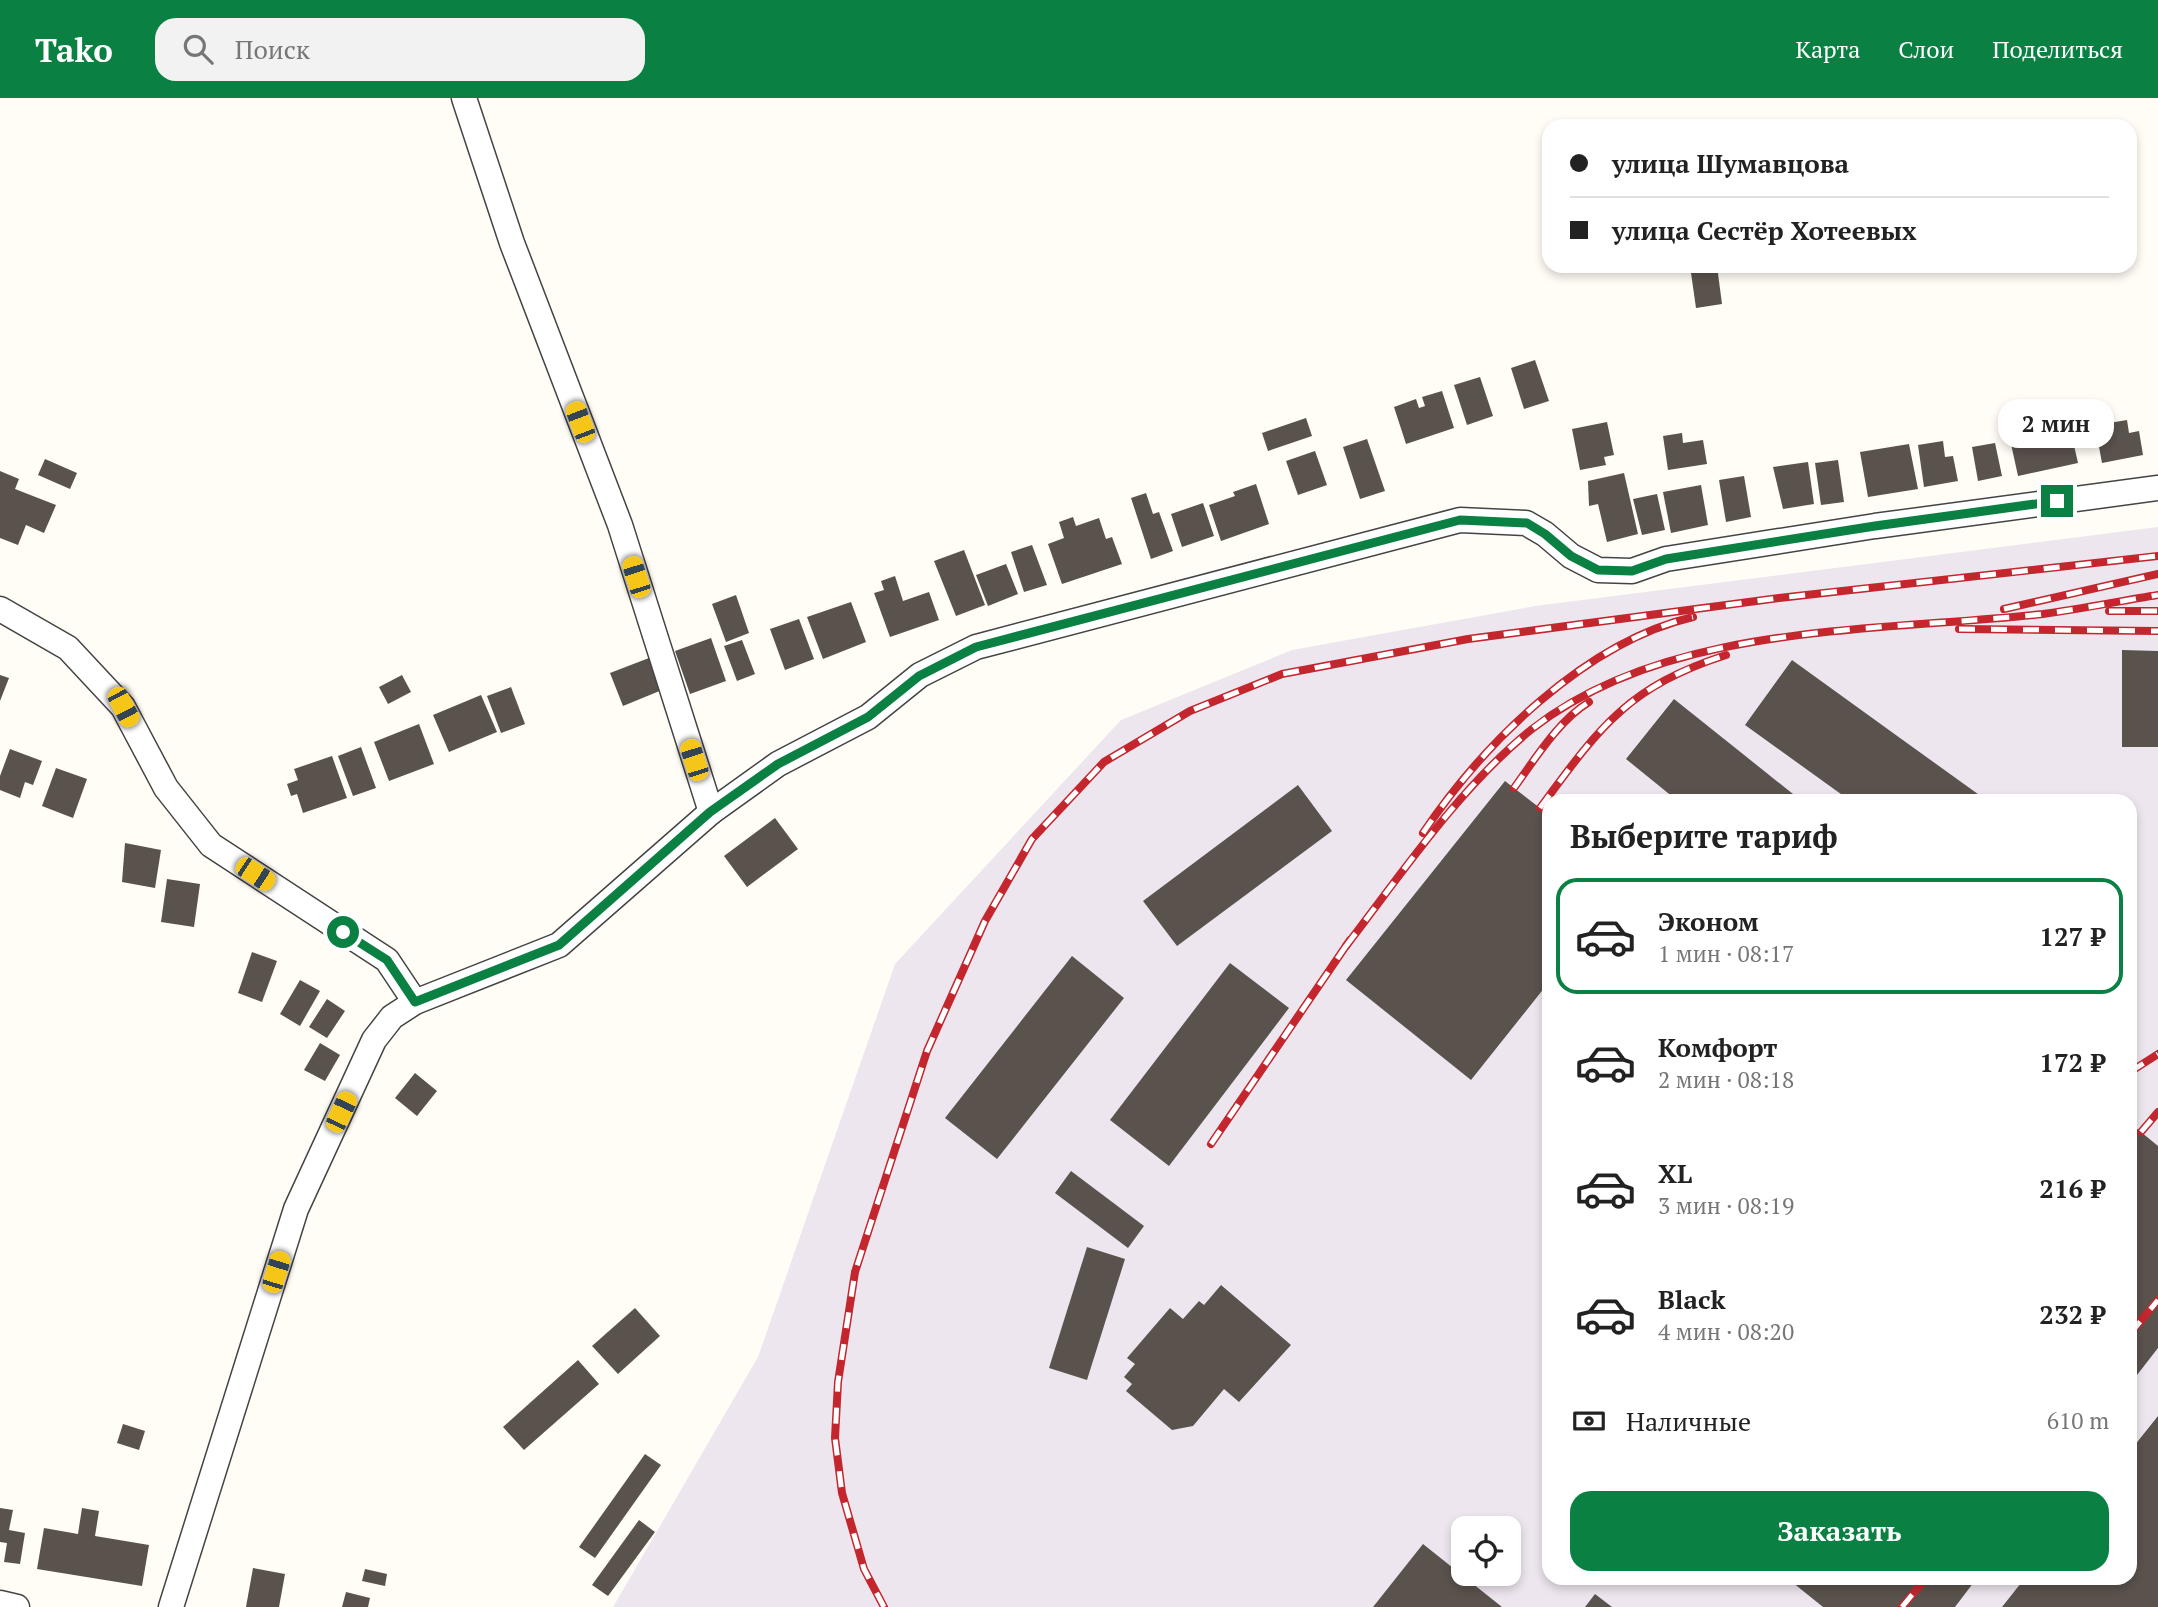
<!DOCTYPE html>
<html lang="ru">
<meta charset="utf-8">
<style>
body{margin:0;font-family:"PT Serif",serif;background:#f2f2f2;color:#222;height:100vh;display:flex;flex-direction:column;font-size:26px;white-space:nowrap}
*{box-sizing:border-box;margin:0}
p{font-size:23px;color:#767676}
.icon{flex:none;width:38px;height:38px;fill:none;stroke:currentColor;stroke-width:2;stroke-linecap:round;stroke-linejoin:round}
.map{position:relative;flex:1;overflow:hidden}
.panel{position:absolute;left:1542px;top:696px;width:595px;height:791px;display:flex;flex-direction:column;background:#fff;border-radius:21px;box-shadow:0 4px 10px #0003}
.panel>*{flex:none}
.banner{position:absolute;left:1542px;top:21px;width:595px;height:154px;border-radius:21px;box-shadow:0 4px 10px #0003;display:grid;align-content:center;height:154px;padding:0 28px;background:#fff}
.fabs{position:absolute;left:1451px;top:1418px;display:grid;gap:14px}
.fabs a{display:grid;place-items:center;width:70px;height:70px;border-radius:14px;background:#fff;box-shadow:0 4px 10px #0003;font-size:35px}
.end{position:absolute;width:32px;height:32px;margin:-16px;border:9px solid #0b8043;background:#fff;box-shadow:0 0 0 4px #fff}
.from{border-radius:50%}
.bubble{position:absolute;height:49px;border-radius:21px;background:#fff;box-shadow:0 4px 10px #0003;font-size:23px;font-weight:800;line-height:49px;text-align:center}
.car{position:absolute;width:21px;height:42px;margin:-21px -10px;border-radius:9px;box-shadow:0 0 5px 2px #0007;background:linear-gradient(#f5c518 24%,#345 0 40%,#f5c518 0 76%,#345 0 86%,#f5c518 0)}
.banner b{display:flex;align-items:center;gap:24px;height:66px;font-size:26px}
.banner b+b{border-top:2px solid #e0e0e0}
.banner i{width:18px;height:18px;background:#222}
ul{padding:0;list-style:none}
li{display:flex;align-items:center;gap:21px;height:116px;margin:0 14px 10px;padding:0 14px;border:4px solid transparent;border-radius:21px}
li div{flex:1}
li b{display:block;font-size:26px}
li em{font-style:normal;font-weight:800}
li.on{border-color:#0b8043}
li>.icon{width:63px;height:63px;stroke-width:1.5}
h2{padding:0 28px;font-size:32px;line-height:84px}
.pay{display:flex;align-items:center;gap:18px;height:77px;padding:0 28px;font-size:26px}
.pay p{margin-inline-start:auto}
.cta{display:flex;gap:14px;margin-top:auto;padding:14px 28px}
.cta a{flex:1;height:80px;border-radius:21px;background:#0b8043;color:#fff;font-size:28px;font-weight:800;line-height:80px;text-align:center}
header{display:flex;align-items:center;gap:42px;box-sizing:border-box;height:98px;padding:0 35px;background:#0b8043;color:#fff}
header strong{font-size:33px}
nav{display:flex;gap:38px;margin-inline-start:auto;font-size:24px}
.search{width:490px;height:63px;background:#f2f2f2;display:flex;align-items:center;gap:18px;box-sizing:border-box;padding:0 24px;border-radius:21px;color:#767676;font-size:26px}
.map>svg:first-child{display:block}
.industrial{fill:#eee6ef;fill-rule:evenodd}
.building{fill:#5a524d}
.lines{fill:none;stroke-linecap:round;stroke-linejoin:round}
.minor-casing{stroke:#444;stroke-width:27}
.minor{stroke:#fff;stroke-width:24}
.rail-casing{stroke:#c4262e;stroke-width:8}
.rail{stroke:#fff;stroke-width:5;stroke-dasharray:16;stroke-linecap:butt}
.route{stroke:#0b8043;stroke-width:9}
</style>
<header>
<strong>Tako</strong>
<div class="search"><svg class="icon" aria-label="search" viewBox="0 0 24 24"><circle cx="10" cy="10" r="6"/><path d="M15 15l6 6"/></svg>Поиск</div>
<nav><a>Карта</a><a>Слои</a><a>Поделиться</a></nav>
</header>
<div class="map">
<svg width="2158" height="1509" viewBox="0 0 2158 1509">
<rect width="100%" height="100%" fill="#fffdf5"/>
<path class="industrial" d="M2158 429V1509H613L758 1259 895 866 1121 622 1292 552 1535 508ZM1549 704H2130V1480H1549ZM1463 1430H1508V1475H1463Z"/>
<g class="building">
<polygon points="1690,168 1717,168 1722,206 1696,210"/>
<polygon points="1535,262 1549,303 1524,311 1511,270"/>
<polygon points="1480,279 1493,318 1467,327 1454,287"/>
<polygon points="1442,293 1454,330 1406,346 1394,309 1416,301 1419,310 1425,308 1422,299"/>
<polygon points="1306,320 1312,338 1268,353 1262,335"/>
<polygon points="2127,322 2129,335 2139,333 2143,357 2102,365 2097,338 2111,336 2109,325"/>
<polygon points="1607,324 1614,357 1604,359 1606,367 1580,372 1572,331"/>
<polygon points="2071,334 2078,365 2018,378 2011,346"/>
<polygon points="1682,335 1683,345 1703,342 1707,366 1668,372 1663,338"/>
<polygon points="1367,341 1385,393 1360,401 1343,349"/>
<polygon points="1943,343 1945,359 1953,358 1958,383 1924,389 1918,347"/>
<polygon points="1995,345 2002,378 1978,383 1972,349"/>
<polygon points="1909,346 1918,391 1868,399 1860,354"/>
<polygon points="1315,353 1327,387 1298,397 1286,363"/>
<polygon points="45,361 77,375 70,391 38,377"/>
<polygon points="1838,362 1844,404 1821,407 1815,365"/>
<polygon points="1808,364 1814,406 1783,411 1773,369"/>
<polygon points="0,373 19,381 15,391 56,407 44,435 26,427 18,447 0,440"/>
<polygon points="1624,375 1638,436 1607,444 1598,406 1589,408 1588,383"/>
<polygon points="1744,378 1751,419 1726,424 1719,382"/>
<polygon points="1256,386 1269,426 1221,443 1209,407 1235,398 1233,394"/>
<polygon points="1701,387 1708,427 1671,435 1663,394"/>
<polygon points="1146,395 1153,416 1159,414 1173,453 1151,461 1131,400"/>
<polygon points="1657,396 1665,432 1642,437 1633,401"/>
<polygon points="1203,405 1214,438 1182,449 1171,416"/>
<polygon points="1073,419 1076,428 1099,420 1106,441 1112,439 1122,466 1062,486 1048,446 1064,440 1059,424"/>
<polygon points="1032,447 1047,487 1024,494 1011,454"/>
<polygon points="964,452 985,507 956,518 934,463"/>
<polygon points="1006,466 1018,496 988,508 976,477"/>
<polygon points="895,478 903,503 929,494 939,522 890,539 874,495 884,492 881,483"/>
<polygon points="736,497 749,535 726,544 712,506"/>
<polygon points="851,504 866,544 823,561 807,519"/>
<polygon points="799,521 814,561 785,572 770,531"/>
<polygon points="711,540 726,583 690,596 675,553"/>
<polygon points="742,542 755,576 737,583 724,548"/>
<polygon points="2122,552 2158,553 2158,649 2122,649"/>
<polygon points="649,560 662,592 623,608 610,575"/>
<polygon points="1792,562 1900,640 1989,704 1852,704 1745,627"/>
<polygon points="0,577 9,580 0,603"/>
<polygon points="402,577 411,594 388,606 379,589"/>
<polygon points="511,589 525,626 501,635 487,598"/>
<polygon points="481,597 497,634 449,654 433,617"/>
<polygon points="1674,601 1803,704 1679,704 1626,661"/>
<polygon points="419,626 434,666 389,683 374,644"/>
<polygon points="361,649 376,690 353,698 338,658"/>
<polygon points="10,651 42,663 33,687 25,684 20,700 0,692 0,678"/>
<polygon points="332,658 347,700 303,715 297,696 291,698 287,686 298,682 294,671"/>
<polygon points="56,670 87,681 73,720 42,708"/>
<polygon points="1505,683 1549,717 1549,884 1471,982 1346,882"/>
<polygon points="1298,687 1332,733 1177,848 1143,803"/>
<polygon points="775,720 798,751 747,789 724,758"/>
<polygon points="125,745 161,752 155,790 122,784"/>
<polygon points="167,781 200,786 194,829 161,824"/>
<polygon points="252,854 277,863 262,904 238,895"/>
<polygon points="1072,858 1124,900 997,1061 945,1020"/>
<polygon points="1230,865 1289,910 1169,1068 1110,1022"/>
<polygon points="300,882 320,893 300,928 280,916"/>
<polygon points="327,901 345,913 327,940 309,929"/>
<polygon points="320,945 340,957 325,983 304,972"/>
<polygon points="415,975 437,993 417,1018 395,1000"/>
<polygon points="2130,1025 2158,1048 2158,1250 2130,1286"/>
<polygon points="1071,1073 1144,1128 1128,1150 1055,1095"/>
<polygon points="1087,1149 1125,1161 1087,1282 1049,1270"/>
<polygon points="1221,1187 1291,1247 1239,1304 1224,1291 1193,1328 1172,1332 1126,1293 1132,1286 1124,1279 1135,1266 1127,1260 1170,1210 1183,1221 1199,1203 1204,1207"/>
<polygon points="635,1210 660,1238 618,1276 592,1248"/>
<polygon points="578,1262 599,1286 524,1352 503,1329"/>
<polygon points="2158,1318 2158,1509 2002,1509 2025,1480 2130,1480 2130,1353"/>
<polygon points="123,1326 145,1333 139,1352 117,1345"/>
<polygon points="645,1356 661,1367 595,1460 579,1449"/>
<polygon points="0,1410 13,1412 9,1432 25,1435 20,1466 4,1464 7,1445 0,1444"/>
<polygon points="82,1410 99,1413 95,1438 149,1447 142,1488 37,1471 44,1430 78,1436"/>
<polygon points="639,1422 655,1434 608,1498 592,1487"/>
<polygon points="1423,1446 1502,1509 1373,1509"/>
<polygon points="253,1470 285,1476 279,1509 246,1509"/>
<polygon points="365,1471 387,1476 385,1488 362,1483"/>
<polygon points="1787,1480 1977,1480 1955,1509 1823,1509"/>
<polygon points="346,1494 370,1500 368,1509 342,1509"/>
<polygon points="1595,1496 1612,1509 1585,1509"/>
</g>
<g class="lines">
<defs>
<g id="minor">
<polyline points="464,0 512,145 620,427 711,714"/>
<polyline points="0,511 68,550 123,609 166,690 211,747 387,862 415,904"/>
<polyline points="0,1505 17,1509"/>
<polyline points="171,1509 296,1111 374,942 392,919 415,904 559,847 711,714 778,666 868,619 920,577 976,549 1460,422 1526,425 1545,436 1571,458 1598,472 1632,473 1666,461 1875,428 2158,390"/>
</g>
</defs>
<use href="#minor" class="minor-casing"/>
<use href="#minor" class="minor"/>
<defs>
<g id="rail">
<polyline points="2004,511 2158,476"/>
<polyline points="2109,513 2158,513"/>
<polyline points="1959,531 2158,533"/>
<path d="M1514 690C1535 661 1559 622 1589 604"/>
<path d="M1540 710C1599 630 1627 589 1726 557"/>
<path d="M1423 735C1483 646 1585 544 1693 519"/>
<path d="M1346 848C1402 775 1460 689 1532 631 1669 524 1877 534 2043 516 2081 511 2120 503 2158 497"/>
<polyline points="2130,974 2158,956"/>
<polyline points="2141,1034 2158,1014"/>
<polyline points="1211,1046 1350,842"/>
<polyline points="2130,1236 2158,1202"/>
<polyline points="884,1509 864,1471 842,1395 835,1340 838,1284 855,1174 927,953 985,823 1032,741 1104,664 1190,613 1282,576 1468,541 1779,500 2158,458"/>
<polyline points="1902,1509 1926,1480"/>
</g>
</defs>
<use href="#rail" class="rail-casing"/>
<use href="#rail" class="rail"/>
</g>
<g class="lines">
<polyline class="route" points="343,834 387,862 415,904 559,847 710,714 778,666 868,619 919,578 976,549 1460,422 1527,425 1545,436 1571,458 1598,472 1632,473 1666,461 1875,428 2057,403"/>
</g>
</svg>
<div class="fabs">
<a><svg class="icon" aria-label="locate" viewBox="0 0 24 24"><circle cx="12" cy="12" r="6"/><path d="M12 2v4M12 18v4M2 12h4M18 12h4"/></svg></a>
</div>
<i class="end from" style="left:343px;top:834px"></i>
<i class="end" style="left:2057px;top:403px"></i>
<div class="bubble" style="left:1998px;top:301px;width:116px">2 мин</div>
<i class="car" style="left:580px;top:324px;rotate:339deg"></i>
<i class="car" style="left:636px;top:479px;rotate:342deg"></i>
<i class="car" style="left:123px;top:609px;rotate:152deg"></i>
<i class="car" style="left:694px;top:662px;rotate:342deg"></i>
<i class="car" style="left:255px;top:776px;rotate:123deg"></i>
<i class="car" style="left:341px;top:1014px;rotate:25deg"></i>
<i class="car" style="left:276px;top:1174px;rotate:17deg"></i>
<div class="banner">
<b><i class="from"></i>улица Шумавцова</b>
<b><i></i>улица Сестёр Хотеевых</b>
</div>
<section class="panel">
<h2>Выберите тариф</h2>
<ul>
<li class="on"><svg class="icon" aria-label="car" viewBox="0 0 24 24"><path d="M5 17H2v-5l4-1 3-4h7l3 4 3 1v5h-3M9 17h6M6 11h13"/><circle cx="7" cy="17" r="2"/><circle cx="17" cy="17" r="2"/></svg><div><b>Эконом</b><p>1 мин · 08:17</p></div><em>127 ₽</em></li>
<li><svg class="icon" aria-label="car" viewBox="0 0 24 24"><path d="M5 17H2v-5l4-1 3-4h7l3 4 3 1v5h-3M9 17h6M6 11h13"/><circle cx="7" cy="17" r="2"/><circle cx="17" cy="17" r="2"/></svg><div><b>Комфорт</b><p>2 мин · 08:18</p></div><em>172 ₽</em></li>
<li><svg class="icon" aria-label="car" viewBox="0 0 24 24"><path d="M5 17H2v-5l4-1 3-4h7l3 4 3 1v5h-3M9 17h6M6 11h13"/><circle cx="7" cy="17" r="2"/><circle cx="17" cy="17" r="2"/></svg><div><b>XL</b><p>3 мин · 08:19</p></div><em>216 ₽</em></li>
<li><svg class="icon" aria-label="car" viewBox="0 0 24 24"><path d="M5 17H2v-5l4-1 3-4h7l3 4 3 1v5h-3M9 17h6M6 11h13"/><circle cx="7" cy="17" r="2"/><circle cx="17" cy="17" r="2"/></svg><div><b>Black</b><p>4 мин · 08:20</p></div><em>232 ₽</em></li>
</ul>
<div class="pay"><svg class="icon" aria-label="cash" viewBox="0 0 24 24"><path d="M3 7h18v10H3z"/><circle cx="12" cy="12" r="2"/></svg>Наличные<p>610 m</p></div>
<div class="cta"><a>Заказать</a></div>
</section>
</div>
